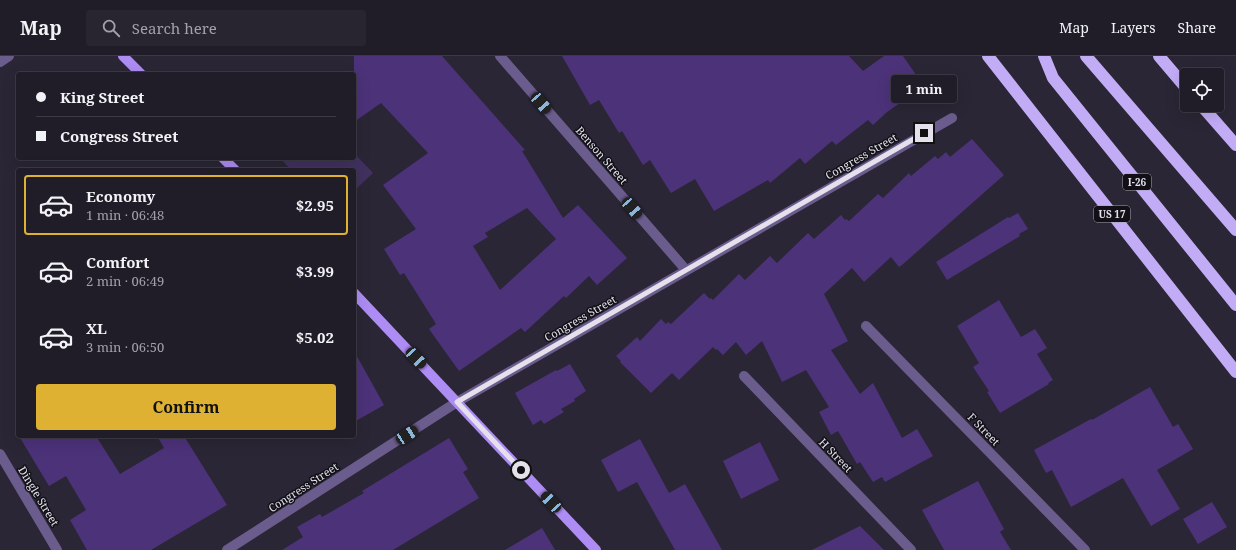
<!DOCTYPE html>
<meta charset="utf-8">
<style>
body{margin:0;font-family:"Noto Serif",serif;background:#282530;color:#f1f3f6;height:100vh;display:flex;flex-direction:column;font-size:15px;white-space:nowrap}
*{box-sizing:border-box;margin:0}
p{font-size:13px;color:#a2a1a8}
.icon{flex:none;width:22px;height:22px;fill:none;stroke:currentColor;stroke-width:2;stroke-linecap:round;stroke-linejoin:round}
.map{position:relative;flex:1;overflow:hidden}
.panel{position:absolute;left:16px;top:112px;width:340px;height:270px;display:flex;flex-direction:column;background:#201c28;border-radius:4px;box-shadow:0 4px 16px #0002,0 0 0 1px #3d3a45}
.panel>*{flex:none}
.hud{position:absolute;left:16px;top:16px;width:340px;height:88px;border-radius:4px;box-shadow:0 4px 16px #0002,0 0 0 1px #3d3a45;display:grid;align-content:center;height:88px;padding:0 20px;background:#201c28}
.controls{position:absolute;left:1180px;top:12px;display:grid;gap:8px}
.controls a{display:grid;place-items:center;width:44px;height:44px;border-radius:4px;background:#201c28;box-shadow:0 4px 16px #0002,0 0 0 1px #3d3a45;font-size:20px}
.end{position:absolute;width:18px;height:18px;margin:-9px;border:5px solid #e4e1ec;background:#111;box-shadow:0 0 0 2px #111}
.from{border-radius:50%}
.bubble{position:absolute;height:28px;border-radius:4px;background:#201c28;box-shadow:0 4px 16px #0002,0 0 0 1px #3d3a45;font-size:13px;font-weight:700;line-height:28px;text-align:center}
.car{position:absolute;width:12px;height:24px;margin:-12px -6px;border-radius:5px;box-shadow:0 0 3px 1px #0007;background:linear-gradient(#222 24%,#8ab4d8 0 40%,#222 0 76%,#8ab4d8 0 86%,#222 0)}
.hud b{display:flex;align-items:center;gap:14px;height:38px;font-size:15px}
.hud b+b{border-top:1px solid #3d3a45}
.hud i{width:10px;height:10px;background:#f1f3f6}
ul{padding:7px 0 0;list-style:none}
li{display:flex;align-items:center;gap:12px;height:60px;margin:0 8px 6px;padding:0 12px;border:2px solid transparent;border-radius:4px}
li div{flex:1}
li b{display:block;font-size:15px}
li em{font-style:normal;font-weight:700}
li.selected{border-color:#deb133}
li>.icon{width:36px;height:36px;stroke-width:1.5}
.button{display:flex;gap:8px;margin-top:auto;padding:8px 20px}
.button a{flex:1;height:46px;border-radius:4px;background:#deb133;color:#111;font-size:16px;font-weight:700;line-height:46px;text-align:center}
header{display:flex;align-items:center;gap:24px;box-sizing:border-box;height:56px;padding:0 20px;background:#201c28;border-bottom:1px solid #3d3a45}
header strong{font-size:19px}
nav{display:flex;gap:22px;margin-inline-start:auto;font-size:14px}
.search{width:280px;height:36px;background:#282530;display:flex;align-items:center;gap:10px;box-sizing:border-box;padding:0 14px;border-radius:4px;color:#a2a1a8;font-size:15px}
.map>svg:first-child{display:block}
.green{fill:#40315f}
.building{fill:#4c3279;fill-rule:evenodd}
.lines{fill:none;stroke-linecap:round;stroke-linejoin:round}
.minor{stroke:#6b5c8e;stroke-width:10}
.major{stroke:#ad8cf3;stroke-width:10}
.highway{stroke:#c2acf6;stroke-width:12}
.route{stroke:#e4e1ec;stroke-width:5}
.labels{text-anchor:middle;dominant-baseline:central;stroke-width:3;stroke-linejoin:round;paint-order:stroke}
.shield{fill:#121017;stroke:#a5a2ac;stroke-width:1}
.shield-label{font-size:10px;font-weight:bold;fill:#e4e1ec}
.street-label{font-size:11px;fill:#e4e1ec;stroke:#121017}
</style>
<header>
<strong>Map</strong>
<div class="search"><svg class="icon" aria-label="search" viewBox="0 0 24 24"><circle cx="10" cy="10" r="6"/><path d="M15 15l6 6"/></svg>Search here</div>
<nav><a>Map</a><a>Layers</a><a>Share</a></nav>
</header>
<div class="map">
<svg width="1236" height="494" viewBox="0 0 1236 494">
<rect width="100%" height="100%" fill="#2a2635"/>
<polygon class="green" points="354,97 373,117 354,135 354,114 291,114 280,102 354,102"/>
<g class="building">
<path d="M354 0H442L525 94 522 95 563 162 578 149 627 202 597 229 589 220 566 242 564 240 525 276 521 272 459 315 429 273 436 268 404 217 400 219 384 193 416 173 383 129 428 97 381 47 354 66ZM527 152 556 183 500 234 473 190 488 181 485 177Z"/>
<polygon points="562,0 849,0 863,15 884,0 903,0 924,30 887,56 873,69 868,64 836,89 832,85 805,108 800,102 770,127 768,124 714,155 695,123 671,137 650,104 643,109 622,75 619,77 599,44 590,49"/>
<polygon points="972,83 1004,119 902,209 899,211 891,201 864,226 852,212 824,238 848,285 831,294 860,338 873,327 902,382 917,373 933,400 885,426 882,421 873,426 860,406 857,408 838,375 831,379 819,356 829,351 806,314 782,326 762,285 746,299 736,286 723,299 717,293 716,294 713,291 679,324 672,317 651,337 620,306 621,305 616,300 637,281 640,285 661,263 666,268 668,266 671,268 704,237 710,243 711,242 713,244 739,218 745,224 770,200 777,207 808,177 814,183 841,159 845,164 846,163 849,165 878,138 883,142 909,117 911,120 935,100 938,103 946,96 950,101"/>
<polygon points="1018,157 1028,173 1019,178 1020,180 947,224 936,206 1008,161 1009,162"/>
<polygon points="999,244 1021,281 1035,273 1047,292 1037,298 1053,324 1048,327 1049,328 1000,357 987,336 989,335 973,311 979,307 957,270"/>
<polygon points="354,295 384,349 354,366"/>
<polygon points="570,308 586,335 574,343 575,345 561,353 564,356 544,368 541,364 533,369 515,337 556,314 557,315"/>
<polygon points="1150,331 1173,371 1178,368 1193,393 1157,414 1180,453 1151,470 1123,422 1071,451 1052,414 1046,417 1034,394 1091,363 1092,364"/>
<polygon points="19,380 96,380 120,418 164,392 157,380 184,380 227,449 151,494 87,494 70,464 86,454 66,420 49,430"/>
<polygon points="449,382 468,413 463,416 479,442 393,494 282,494 303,481 297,471 320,458 322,461 364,437 362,435"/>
<polygon points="640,383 669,437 685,428 722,494 675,494 637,426 618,436 601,404"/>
<polygon points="760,386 779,424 741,443 723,405"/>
<polygon points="978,425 1004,473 1000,476 1011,494 944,494 922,454"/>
<polygon points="1212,446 1227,471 1198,488 1183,463"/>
<polygon points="860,470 884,494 812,494"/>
<polygon points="542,472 555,494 505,494"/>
</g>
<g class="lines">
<g class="minor">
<polyline points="500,0 686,214"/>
<polyline points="0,6 9,0"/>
<polyline points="866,270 1085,494"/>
<polyline points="744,320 911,494"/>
<polyline points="0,398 57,494"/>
<polyline points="227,494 457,346 952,62"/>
</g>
<g class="major">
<polyline points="123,0 141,18"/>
<polyline points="223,102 235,114"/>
<polyline points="354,237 596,494"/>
</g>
<g class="highway">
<polyline points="988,0 1236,316"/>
<polyline points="1044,0 1053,22 1236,249"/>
<polyline points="1086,0 1236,174"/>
<polyline points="1159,0 1187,33"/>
<polyline points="1201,49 1236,89"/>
</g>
</g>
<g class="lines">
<polyline class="route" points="521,414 457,346 924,77"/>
</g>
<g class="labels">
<g class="shield">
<rect x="1123" y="118" width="28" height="16" rx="3"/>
<rect x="1094" y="150" width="36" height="16" rx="3"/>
</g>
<g class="shield-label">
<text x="1137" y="126">I-26</text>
<text x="1112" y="158">US 17</text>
</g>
<g class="street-label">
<text transform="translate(602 99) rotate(49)">Benson Street</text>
<text transform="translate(861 100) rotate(-30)">Congress Street</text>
<text transform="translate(580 262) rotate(-30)">Congress Street</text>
<text transform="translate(984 373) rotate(46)">F Street</text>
<text transform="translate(836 399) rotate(46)">H Street</text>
<text transform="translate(303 431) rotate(-33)">Congress Street</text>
<text transform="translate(39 440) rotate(59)">Dingle Street</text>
</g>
</g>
</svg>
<div class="controls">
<a><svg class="icon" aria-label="locate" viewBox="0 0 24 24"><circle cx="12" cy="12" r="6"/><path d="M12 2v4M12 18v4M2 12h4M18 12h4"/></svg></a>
</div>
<i class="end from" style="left:521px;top:414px"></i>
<i class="end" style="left:924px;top:77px"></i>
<div class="bubble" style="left:891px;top:19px;width:66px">1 min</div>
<i class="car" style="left:541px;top:47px;rotate:139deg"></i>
<i class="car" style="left:632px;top:152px;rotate:139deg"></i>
<i class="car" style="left:416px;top:302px;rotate:137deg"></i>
<i class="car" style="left:407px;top:379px;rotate:57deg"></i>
<i class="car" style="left:551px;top:446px;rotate:317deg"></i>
<div class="hud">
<b><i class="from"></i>King Street</b>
<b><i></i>Congress Street</b>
</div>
<section class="panel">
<ul>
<li class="selected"><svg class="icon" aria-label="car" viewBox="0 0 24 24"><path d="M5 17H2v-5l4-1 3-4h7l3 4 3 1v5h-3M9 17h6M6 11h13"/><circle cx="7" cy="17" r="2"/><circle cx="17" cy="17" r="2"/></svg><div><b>Economy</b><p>1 min · 06:48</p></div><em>$2.95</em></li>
<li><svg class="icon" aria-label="car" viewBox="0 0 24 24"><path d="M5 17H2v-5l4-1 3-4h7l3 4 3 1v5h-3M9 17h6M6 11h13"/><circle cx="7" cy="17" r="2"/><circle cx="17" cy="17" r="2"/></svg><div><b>Comfort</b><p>2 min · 06:49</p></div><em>$3.99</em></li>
<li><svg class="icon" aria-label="car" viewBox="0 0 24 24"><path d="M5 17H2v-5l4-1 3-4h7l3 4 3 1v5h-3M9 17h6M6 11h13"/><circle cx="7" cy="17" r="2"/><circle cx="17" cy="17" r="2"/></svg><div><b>XL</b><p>3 min · 06:50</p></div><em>$5.02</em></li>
</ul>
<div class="button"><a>Confirm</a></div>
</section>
</div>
